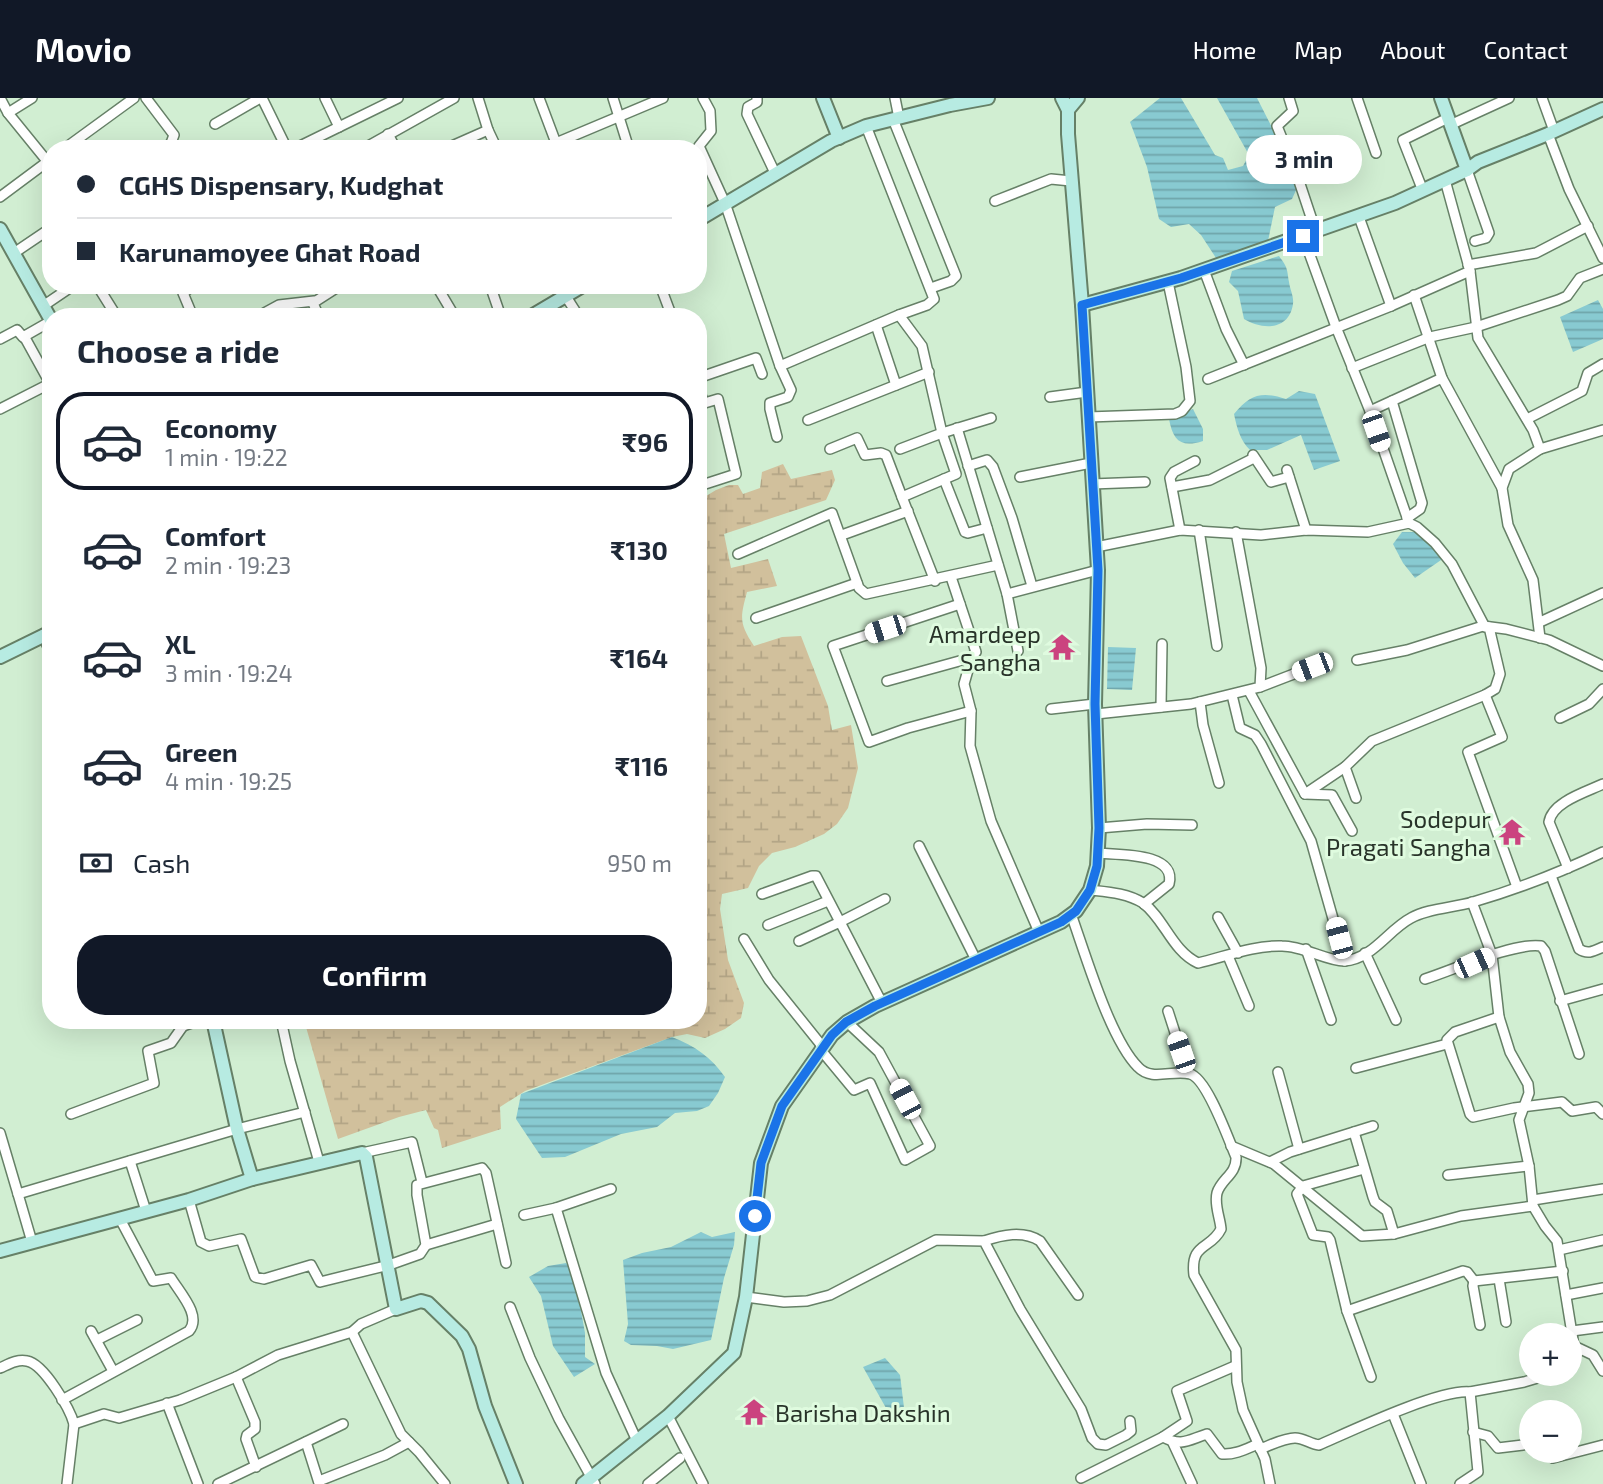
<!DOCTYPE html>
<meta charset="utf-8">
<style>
body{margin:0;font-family:"Exo 2",sans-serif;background:#f6f6f7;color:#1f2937;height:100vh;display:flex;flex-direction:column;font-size:26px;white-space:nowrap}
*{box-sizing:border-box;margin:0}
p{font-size:23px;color:#747a83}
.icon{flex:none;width:38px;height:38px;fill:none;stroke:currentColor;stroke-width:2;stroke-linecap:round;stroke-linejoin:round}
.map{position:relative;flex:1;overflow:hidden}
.side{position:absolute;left:42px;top:210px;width:665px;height:721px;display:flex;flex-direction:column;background:#fff;border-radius:28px;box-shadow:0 7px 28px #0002}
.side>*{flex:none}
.hud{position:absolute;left:42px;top:42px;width:665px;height:154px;border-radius:28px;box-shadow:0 7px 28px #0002;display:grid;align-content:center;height:154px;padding:0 35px;background:#fff}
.buttons{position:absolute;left:1519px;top:1225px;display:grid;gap:14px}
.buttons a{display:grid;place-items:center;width:63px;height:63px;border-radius:50%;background:#fff;box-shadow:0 7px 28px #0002;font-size:35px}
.end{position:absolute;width:32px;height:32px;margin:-16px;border:9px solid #1a73e8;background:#fff;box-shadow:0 0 0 4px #fff}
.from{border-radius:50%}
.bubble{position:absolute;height:49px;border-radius:24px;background:#fff;box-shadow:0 7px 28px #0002;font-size:23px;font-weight:700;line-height:49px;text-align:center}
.car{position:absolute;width:21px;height:42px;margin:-21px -10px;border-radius:9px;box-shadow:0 0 5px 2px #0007;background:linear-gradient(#fff 24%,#345 0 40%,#fff 0 76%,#345 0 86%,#fff 0)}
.hud b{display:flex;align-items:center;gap:24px;height:66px;font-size:26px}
.hud b+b{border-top:2px solid #e0e1e3}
.hud i{width:18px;height:18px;background:#1f2937}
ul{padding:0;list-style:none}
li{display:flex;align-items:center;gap:21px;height:98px;margin:0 14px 10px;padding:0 21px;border:4px solid transparent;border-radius:28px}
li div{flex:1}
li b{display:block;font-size:26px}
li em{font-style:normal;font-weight:700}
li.on{border-color:#111827}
li>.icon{width:63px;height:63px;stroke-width:1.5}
h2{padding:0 35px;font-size:32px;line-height:84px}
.pay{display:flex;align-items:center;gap:18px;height:77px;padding:0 35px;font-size:26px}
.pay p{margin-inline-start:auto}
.action{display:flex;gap:14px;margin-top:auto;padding:14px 35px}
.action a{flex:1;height:80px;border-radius:28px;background:#111827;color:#fff;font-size:28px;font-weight:700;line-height:80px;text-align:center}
header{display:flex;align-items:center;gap:42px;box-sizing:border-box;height:98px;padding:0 35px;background:#111827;color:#fff}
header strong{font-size:33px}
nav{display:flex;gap:38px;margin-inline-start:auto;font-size:24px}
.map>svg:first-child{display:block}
.wetland{fill:url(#wetland-marsh)}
.water{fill:url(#water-rules)}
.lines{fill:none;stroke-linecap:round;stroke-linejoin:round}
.street-casing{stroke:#668067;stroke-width:12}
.secondary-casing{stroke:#668067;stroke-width:16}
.street{stroke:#fff;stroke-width:9}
.secondary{stroke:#b7ebe2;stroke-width:12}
.route{stroke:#1a73e8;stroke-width:9}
.labels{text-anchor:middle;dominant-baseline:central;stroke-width:6;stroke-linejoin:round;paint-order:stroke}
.poi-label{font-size:24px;fill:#283329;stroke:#dffbdf;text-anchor:end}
</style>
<header>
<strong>Movio</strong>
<nav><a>Home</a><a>Map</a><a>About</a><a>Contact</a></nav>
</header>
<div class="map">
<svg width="1603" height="1386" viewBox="0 0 1603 1386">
<defs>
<pattern id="wetland-marsh" width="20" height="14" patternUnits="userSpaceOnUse" patternTransform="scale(1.75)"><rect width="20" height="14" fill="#d1c09c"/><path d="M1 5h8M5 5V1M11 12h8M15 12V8" fill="none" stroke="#b3a586"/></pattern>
<pattern id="water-rules" width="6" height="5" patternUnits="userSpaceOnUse" patternTransform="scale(1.75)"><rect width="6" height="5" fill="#88cad1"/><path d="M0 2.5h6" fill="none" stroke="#6fa5aa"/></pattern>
</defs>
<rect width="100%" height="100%" fill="#d1eed2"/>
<path class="wetland" d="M783 366 791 381 832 372 835 382 826 402 724 436 731 470 768 461 777 488 747 494C740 520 739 525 754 548L782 539 801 538 828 608 832 632 851 627 858 670 848 710 837 726 824 736 795 749 772 755 759 768 748 790 722 796 720 811 728 862 744 905 741 920 725 931 705 940 687 936 672 939 525 993 500 1009 501 1031 442 1050 438 1032 434 1030 426 1012 399 1019 338 1041 304 922H698V403L716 392 729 387H738L743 396 760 390 762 374Z"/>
<g class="water">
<polygon points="1160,0 1181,0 1215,57 1223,60 1228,72 1243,68 1249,57 1217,0 1257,0 1296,77 1297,90 1292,101 1275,109 1268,143 1216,160 1201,137 1189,126 1171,129 1159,121 1147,69 1130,24"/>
<path d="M1279 158C1288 170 1287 171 1289 184 1290 192 1294 198 1293 206 1289 233 1262 232 1244 221L1238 193 1229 184 1232 173Z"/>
<polygon points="1598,202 1603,211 1603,241 1573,254 1560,219"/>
<path d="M1299 293 1315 296 1340 363 1314 372 1301 337 1267 352H1250C1240 342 1237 330 1234 316 1250 296 1262 293 1286 301Z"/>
<path d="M1193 311 1203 331V343C1181 350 1173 343 1169 321Z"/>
<polygon points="1402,434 1415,434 1444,460 1415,480 1403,465 1393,446"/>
<polygon points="1108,549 1136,550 1132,592 1107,591"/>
<path d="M672 939C695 948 711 959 725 979L718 995 709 1008 697 1013 675 1015 657 1029 621 1036 565 1059 542 1060 516 1021 521 996Z"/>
<polygon points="701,1134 712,1139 735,1134 734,1147 724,1180 711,1242 673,1251 657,1248 631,1247 624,1243 628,1226 623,1162 642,1155 671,1149"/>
<polygon points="566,1165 574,1174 585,1235 585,1259 595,1266 574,1279 553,1248 541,1198 529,1179 548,1168"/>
<polygon points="885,1260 900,1277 905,1318 898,1324 886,1310 863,1269"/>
</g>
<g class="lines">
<defs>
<g id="street">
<polyline points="0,0 8,15"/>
<polyline points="32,0 8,15 47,63"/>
<polyline points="146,0 174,37 171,45 164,51"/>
<polyline points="262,0 287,51"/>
<polyline points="325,0 339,29"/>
<polyline points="478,0 488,32 497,51"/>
<polyline points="539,0 556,45 663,0"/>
<polyline points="613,0 629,51"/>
<polyline points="703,0 710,13 711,33 699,48 725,105 780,268 791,292 788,299 770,305 770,311 777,339"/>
<polyline points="757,0 757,4 748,9 747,16 775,75"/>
<polyline points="895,0 899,20"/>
<polyline points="1289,0 1293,13 1277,28 1298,80 1316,134"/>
<polyline points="1357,0 1376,55"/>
<polyline points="1542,0 1554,33"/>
<polyline points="893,21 956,178 951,183 931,190"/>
<polyline points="215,26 260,0"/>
<polyline points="1450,27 1509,0"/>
<polyline points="866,28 934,201 927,207 899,217 922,248 942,335 900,351"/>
<polyline points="388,36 396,51"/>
<polyline points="1548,36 1569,91 1603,160"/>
<polyline points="64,51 134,0"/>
<polyline points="294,51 398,0"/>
<polyline points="363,51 454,0"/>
<polyline points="445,51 488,32"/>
<polyline points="1467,72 1489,135 1486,140 1475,143"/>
<polyline points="1445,82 1470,173 1478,240 1533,332 1540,351"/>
<polyline points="1423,93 1403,42 1448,20"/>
<polyline points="0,99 51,61"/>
<polyline points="995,103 1051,81 1071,83"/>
<polyline points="1359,119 1391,208"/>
<polyline points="1303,138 1336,229 1370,313 1409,425"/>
<polyline points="14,155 51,130"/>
<polyline points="1468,167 1536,155 1588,128"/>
<polyline points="1204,172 1226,231 1244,267"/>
<polyline points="97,187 117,219"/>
<polyline points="436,187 455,219"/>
<polyline points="490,187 501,219"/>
<polyline points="660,187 672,219"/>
<polyline points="565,197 579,219"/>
<polyline points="1414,197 1442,280 1502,390"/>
<polyline points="43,208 74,187"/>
<polyline points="193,219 183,195 194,187"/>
<polyline points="257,219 279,207 314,203"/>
<polyline points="319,219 313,205 341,187"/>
<polyline points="876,227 896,287"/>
<polyline points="24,238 51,287"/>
<polyline points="0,241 17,232 23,239 51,223"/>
<polyline points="780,268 899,217"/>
<polyline points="1352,270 1430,239 1476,229 1558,202 1567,198 1580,180 1603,171"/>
<polyline points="698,280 756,260 762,276"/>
<polyline points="1208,281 1391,208 1470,173"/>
<polyline points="698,289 704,305"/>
<polyline points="1050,299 1087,294"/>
<polyline points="1392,303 1422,405 1420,411 1407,420"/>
<polyline points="698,307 718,301 736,376 702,387 698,371"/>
<polyline points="0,311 51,285"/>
<polyline points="1370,313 1442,280"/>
<polyline points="1088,319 1175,316 1182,313 1190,303 1186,269 1168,184"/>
<polyline points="1527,321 1582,293 1588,275 1603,266"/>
<polyline points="808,322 929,274"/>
<polyline points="957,330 1007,496 1018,553"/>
<polyline points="830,351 857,340 865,357 881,355 886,357 902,399 956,376 942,335 991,320"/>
<polyline points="1253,357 1271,384 1289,379"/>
<polyline points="968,368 987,362 993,369 1012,420 1032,488"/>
<polyline points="1287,372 1306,432"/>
<polyline points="1020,379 1091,365"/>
<polyline points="944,381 965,434 968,435 987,430"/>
<polyline points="1092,386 1145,384"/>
<polyline points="1172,389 1210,382 1252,361"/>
<polyline points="902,399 935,483"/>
<polyline points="1180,432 1170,380 1174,374 1195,363"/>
<polyline points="1199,432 1217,548"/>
<polyline points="842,437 908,413"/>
<polyline points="1096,449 1180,432 1261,437 1306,432 1368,434 1409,425 1417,429 1435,445 1452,466 1485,529"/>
<polyline points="738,456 832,415 859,490 866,496 998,467"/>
<polyline points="1007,496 1098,472"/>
<polyline points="960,506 833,548 869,644 908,630 971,613"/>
<polyline points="756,520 857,485"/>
<polyline points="1540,524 1603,495"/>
<polyline points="1540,540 1533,482 1508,427 1502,390 1509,371 1540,351 1603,332"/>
<polyline points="972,558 964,586 971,613 970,648 991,723 1039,834"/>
<polyline points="1357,562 1407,552 1483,528 1506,531 1549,542 1603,568"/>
<polyline points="887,583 963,562 972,558 976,554 951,479"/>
<polyline points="1260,589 1312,569"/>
<polyline points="1249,593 1305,696 1332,697 1352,733"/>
<polyline points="1232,597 1240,630 1255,637 1261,646 1311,743 1345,863"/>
<polyline points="1485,597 1502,639 1468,654 1517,789"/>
<polyline points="1200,604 1203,627 1219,685"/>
<polyline points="1161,609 1162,546"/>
<polyline points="1051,611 1095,606"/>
<polyline points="1096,616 1191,606 1260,589 1261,570 1236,434"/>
<polyline points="1560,620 1589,606 1603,591"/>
<polyline points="1345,669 1356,700"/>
<polyline points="1305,696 1345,669 1372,643 1485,597 1495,591 1500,576 1489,529"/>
<polyline points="1099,730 1147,726 1192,727"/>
<polyline points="919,748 976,862"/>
<path d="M1097 755C1118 757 1177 754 1169 786L1144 806"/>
<path d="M1568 770 1549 724C1552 704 1586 694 1603 686"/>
<path d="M1551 778 1579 851C1588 857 1594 853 1603 849"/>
<path d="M1090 792C1108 794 1127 795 1143 805 1164 820 1172 853 1198 865 1224 859 1254 847 1282 848 1303 848 1327 863 1344 863 1373 861 1388 832 1411 820 1429 810 1453 810 1473 804 1518 791 1561 774 1603 754"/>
<polyline points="762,796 812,778 816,778 840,824 885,801"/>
<polyline points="1472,804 1492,857 1499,919 1510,954 1528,986 1529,995 1519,1022 1529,1068 1533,1108 1545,1128 1557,1143 1574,1248"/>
<path d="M1071 816C1085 855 1110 941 1138 969 1152 984 1173 971 1190 976 1207 980 1229 1043 1236 1059 1237 1076 1221 1081 1217 1095 1214 1107 1220 1119 1221 1131 1211 1152 1190 1144 1194 1177L1236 1252 1237 1284 1243 1312 1265 1361 1270 1386"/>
<polyline points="1218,819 1238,855"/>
<polyline points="768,827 828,803"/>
<polyline points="744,841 769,882 822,948"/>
<polyline points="799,843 840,824 882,905"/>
<polyline points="1306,851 1331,922"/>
<polyline points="1365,855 1396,922"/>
<polyline points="1228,858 1249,908"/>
<path d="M1425 881C1453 872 1515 844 1541 848L1545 853 1579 956"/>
<polyline points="1560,903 1603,891"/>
<polyline points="1168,913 1188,975"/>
<polyline points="1499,919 1455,934 1447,942 1470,1016 1473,1019 1514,1010 1562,1004 1572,1013 1596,1009 1603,1016"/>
<polyline points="178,922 183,928 200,922"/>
<polyline points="281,922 290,963 319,1064"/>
<polyline points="820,951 854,992 870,985 905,1062 930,1048 879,954 847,924"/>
<polyline points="1356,970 1447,946"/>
<polyline points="1278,974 1299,1051"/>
<polyline points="71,1016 154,985 148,953 171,945 183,928"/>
<polyline points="1354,1034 1373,1099 1375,1104 1387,1113 1394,1136"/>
<polyline points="0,1035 18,1096"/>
<polyline points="1231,1048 1274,1066 1362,1138 1394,1136 1461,1118 1533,1108"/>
<polyline points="362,1055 412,1044 422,1084"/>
<polyline points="130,1063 146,1113"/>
<polyline points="1270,1064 1290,1054 1373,1028"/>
<polyline points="1364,1071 1303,1088 1297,1096 1313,1137 1328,1139 1330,1142 1347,1213 1371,1279"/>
<polyline points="1448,1077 1529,1068"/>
<polyline points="611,1091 556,1110 606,1275 637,1343"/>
<polyline points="189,1102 201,1144 209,1148 241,1141 255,1179 264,1181 311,1167 320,1184 389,1167 420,1156 426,1147 417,1097 417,1087 482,1070 486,1075 506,1165"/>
<polyline points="1533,1102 1603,1091"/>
<polyline points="524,1117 556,1110"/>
<path d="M984 1143C1002 1137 1023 1132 1040 1143L1078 1197"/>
<polyline points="32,1144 18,1096 237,1031 305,1014"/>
<polyline points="426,1147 497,1126"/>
<polyline points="1559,1152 1603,1142"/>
<polyline points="1499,1181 1506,1224"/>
<polyline points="1566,1197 1603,1190"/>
<polyline points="746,1199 784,1204 807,1203 830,1197 936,1142 984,1143 1020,1211 1081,1311 1092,1340 1098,1346 1106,1347 1126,1337 1131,1333 1130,1323"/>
<polyline points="510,1209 530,1260 559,1321 595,1386"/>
<polyline points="1347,1213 1463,1173 1467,1174 1474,1183"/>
<polyline points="1480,1227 1473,1188 1474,1183 1563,1173"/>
<polyline points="91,1233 113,1273"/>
<polyline points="1572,1233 1603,1229"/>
<polyline points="352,1234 361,1226 396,1211"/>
<polyline points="97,1242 137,1222"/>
<polyline points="1571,1251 1574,1248 1593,1257 1603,1273"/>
<path d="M0 1270C9 1266 17 1261 27 1263 44 1266 70 1311 74 1326L104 1316 119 1320 180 1302 236 1279 278 1257 352 1234 401 1336 419 1354 445 1386"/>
<polyline points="236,1279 255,1324 255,1331 247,1337 246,1341 256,1369"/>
<path d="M62 1302 189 1233C202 1218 180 1195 171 1180L153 1183 120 1121"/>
<polyline points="167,1305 198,1386"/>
<polyline points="1393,1316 1421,1386"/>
<polyline points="668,1318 703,1386"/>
<polyline points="1473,1334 1488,1338 1498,1350 1523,1347"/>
<polyline points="1163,1339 1187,1323 1177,1293 1235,1268"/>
<polyline points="306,1344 319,1385"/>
<polyline points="1173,1345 1192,1386"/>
<path d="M1260 1351C1271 1347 1284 1340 1295 1340 1304 1340 1310 1346 1319 1347 1351 1333 1439 1291 1470 1294L1524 1284 1551 1276"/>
<polyline points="1553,1360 1603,1347"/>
<path d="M1081 1380 1163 1339C1182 1349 1188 1342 1207 1336L1222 1356C1235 1357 1246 1351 1258 1346"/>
<polyline points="319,1383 385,1357 409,1344"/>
<polyline points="67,1386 74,1326"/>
<polyline points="218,1386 343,1326"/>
<polyline points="648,1386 680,1360"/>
<polyline points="1460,1386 1478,1374 1470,1294"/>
</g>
<g id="secondary">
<polyline points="823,0 839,40"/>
<polyline points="1441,0 1467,72"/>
<polyline points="1068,12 1078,0"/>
<polyline points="698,122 831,43 866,28 950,7 988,0"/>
<polyline points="0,131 51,222"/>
<polyline points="1082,207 1181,180 1395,105 1467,72 1478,64 1548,36 1603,11"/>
<polyline points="530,219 584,187"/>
<polyline points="45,537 51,551"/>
<polyline points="0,559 51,534"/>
<polyline points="213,922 237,1031 252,1081"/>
<polyline points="0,1153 189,1102 252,1081 362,1055 366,1059 396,1211 421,1203 428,1205 462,1238 469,1251 485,1308 516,1386"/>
<polyline points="583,1386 668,1318 734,1255 746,1199 761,1065 782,1008 832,937 847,924 875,908 1061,824 1076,813 1090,792 1097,768 1099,730 1095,606 1098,472 1082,207 1068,36 1068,12 1062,0"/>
</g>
</defs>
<use href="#street" class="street-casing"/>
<use href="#secondary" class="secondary-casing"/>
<use href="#street" class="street"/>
<use href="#secondary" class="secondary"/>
</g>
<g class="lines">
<polyline class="route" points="755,1118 761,1065 782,1008 832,937 846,924 875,908 1061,824 1076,813 1090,792 1097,768 1099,730 1095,606 1098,472 1082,207 1181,180 1303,138"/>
</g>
<defs>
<symbol id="temple-bare" viewBox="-9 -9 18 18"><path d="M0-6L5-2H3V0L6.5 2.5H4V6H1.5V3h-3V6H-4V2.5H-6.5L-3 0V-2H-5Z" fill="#cb437f" stroke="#dffbdf" stroke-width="2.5" paint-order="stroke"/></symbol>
</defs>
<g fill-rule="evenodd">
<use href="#temple-bare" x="1043" y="530" width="38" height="38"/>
<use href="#temple-bare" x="1493" y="715" width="38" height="38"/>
<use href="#temple-bare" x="735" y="1295" width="38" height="38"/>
</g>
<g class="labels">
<g class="poi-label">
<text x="1041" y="535">Amardeep<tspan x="1041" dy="28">Sangha</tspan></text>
<text x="1491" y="720">Sodepur<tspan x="1491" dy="28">Pragati Sangha</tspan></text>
<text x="775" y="1314" text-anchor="start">Barisha Dakshin</text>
</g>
</g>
</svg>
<div class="buttons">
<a>+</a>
<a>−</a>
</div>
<i class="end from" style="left:755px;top:1118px"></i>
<i class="end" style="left:1303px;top:138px"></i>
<div class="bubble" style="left:1246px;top:37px;width:116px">3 min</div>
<i class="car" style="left:1376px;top:333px;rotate:161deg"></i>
<i class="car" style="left:885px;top:531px;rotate:252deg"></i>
<i class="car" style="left:1312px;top:569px;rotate:249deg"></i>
<i class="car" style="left:1339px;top:840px;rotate:345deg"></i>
<i class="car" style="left:1474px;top:865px;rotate:66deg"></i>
<i class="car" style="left:1181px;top:954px;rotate:341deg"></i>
<i class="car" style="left:905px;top:1001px;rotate:332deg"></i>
<div class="hud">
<b><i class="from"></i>CGHS Dispensary, Kudghat</b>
<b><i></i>Karunamoyee Ghat Road</b>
</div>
<section class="side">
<h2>Choose a ride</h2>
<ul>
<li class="on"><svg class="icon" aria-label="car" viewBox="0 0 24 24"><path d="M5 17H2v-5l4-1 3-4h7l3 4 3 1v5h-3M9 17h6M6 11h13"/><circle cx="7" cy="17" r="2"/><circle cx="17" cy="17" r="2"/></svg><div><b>Economy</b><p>1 min · 19:22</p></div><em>₹96</em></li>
<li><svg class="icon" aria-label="car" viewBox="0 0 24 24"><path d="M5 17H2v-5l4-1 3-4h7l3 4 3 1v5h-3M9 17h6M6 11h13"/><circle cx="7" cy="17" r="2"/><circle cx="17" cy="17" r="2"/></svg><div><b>Comfort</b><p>2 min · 19:23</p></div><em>₹130</em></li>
<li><svg class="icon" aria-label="car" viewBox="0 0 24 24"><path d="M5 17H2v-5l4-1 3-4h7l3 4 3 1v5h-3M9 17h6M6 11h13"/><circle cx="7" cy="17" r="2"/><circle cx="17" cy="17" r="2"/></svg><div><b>XL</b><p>3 min · 19:24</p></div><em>₹164</em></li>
<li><svg class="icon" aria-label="car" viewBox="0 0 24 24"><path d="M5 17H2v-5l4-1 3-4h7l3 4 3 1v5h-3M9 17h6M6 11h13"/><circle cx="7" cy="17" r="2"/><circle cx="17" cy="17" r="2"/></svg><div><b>Green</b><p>4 min · 19:25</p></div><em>₹116</em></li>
</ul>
<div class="pay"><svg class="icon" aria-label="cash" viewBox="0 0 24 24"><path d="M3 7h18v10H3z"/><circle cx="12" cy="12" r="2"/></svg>Cash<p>950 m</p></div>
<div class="action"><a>Confirm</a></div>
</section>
</div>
